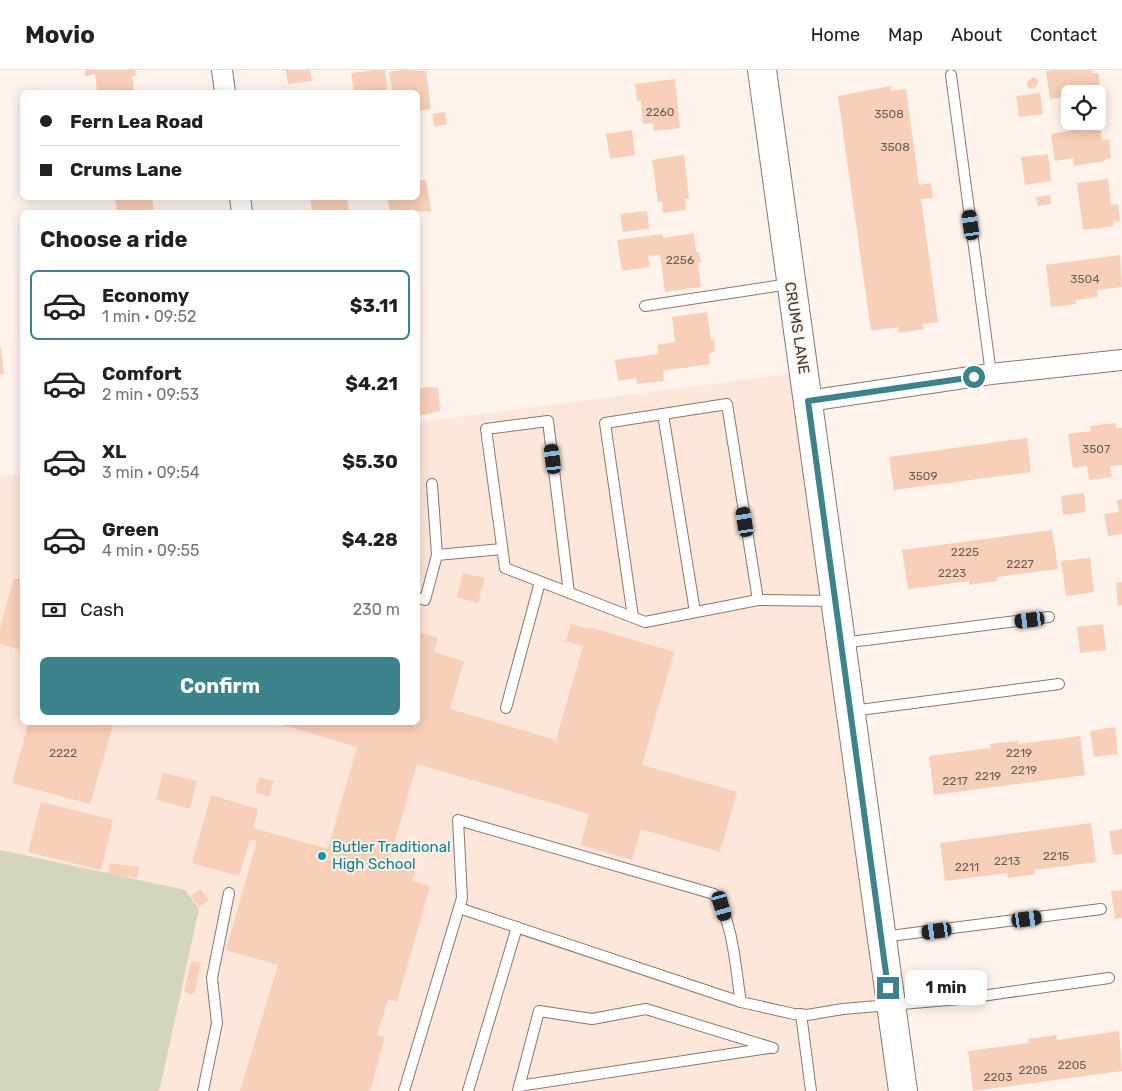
<!DOCTYPE html>
<meta charset="utf-8">
<style>
body{margin:0;font-family:Rubik,sans-serif;background:#f6f6f6;color:#202124;height:100vh;display:flex;flex-direction:column;font-size:19px;white-space:nowrap}
*{box-sizing:border-box;margin:0}
p{font-size:16px;color:#757577}
.icon{flex:none;width:28px;height:28px;fill:none;stroke:currentColor;stroke-width:2;stroke-linecap:round;stroke-linejoin:round}
.map{position:relative;flex:1;overflow:hidden}
.sheet{position:absolute;left:20px;top:140px;width:400px;height:515px;display:flex;flex-direction:column;background:#fff;border-radius:8px;box-shadow:0 2px 12px #0003}
.sheet>*{flex:none}
.banner{position:absolute;left:20px;top:20px;width:400px;height:110px;border-radius:8px;box-shadow:0 2px 12px #0003;display:grid;align-content:center;height:110px;padding:0 20px;background:#fff}
.controls{position:absolute;left:1061px;top:15px;display:grid;gap:10px}
.controls a{display:grid;place-items:center;width:45px;height:45px;border-radius:8px;background:#fff;box-shadow:0 2px 12px #0003;font-size:25px}
.end{position:absolute;width:22px;height:22px;margin:-11px;border:6px solid #3c838c;background:#fff;box-shadow:0 0 0 2px #fff}
.from{border-radius:50%}
.bubble{position:absolute;height:35px;border-radius:8px;background:#fff;box-shadow:0 2px 12px #0003;font-size:16px;font-weight:700;line-height:35px;text-align:center}
.car{position:absolute;width:15px;height:30px;margin:-15px -8px;border-radius:6px;box-shadow:0 0 4px 1px #0007;background:linear-gradient(#222 24%,#8ab4d8 0 40%,#222 0 76%,#8ab4d8 0 86%,#222 0)}
.banner b{display:flex;align-items:center;gap:18px;height:48px;font-size:19px}
.banner b+b{border-top:1px solid #e0e0e0}
.banner i{width:12px;height:12px;background:#202124}
ul{padding:0;list-style:none}
li{display:flex;align-items:center;gap:15px;height:70px;margin:0 10px 8px;padding:0 10px;border:2px solid transparent;border-radius:8px}
li div{flex:1}
li b{display:block;font-size:19px}
li em{font-style:normal;font-weight:700}
li.selected{border-color:#3c838c}
li>.icon{width:45px;height:45px;stroke-width:1.5}
h2{padding:0 20px;font-size:22px;line-height:60px}
.pay{display:flex;align-items:center;gap:12px;height:55px;padding:0 20px;font-size:19px}
.pay p{margin-inline-start:auto}
.cta{display:flex;gap:10px;margin-top:auto;padding:10px 20px}
.cta a{flex:1;height:58px;border-radius:8px;background:#3c838c;color:#fff;font-size:20px;font-weight:700;line-height:58px;text-align:center}
header{display:flex;align-items:center;gap:30px;box-sizing:border-box;height:70px;padding:0 25px;background:#fff;border-bottom:1px solid #e0e0e0}
header strong{font-size:24px}
nav{display:flex;gap:28px;margin-inline-start:auto;font-size:18px}
.map>svg:first-child{display:block}
.built{fill:#fce7da}
.green{fill:#d3d5bc}
.building{fill:#f8cfb8}
.lines{fill:none;stroke-linecap:round;stroke-linejoin:round}
.service-casing{stroke:#8a786e;stroke-width:12}
.minor-casing{stroke:#8a786e;stroke-width:22}
.secondary-casing{stroke:#8a786e;stroke-width:30}
.service{stroke:#fff;stroke-width:10}
.minor{stroke:#fff;stroke-width:20}
.secondary{stroke:#fff;stroke-width:28}
.route{stroke:#3c838c;stroke-width:6}
.culture-dot{fill:#0f9aa8;stroke:#fff3ec;stroke-width:2}
.labels{text-anchor:middle;dominant-baseline:central;stroke-width:4;stroke-linejoin:round;paint-order:stroke}
.number-label{font-size:12px;fill:#6e5e55}
.street-label{font-size:15px;fill:#403934;stroke:#fff3ec}
.culture-label{font-size:15px;fill:#0d838f;stroke:#fff3ec;text-anchor:start}
</style>
<header>
<strong>Movio</strong>
<nav><a>Home</a><a>Map</a><a>About</a><a>Contact</a></nav>
</header>
<div class="map">
<svg width="1122" height="1021" viewBox="0 0 1122 1021">
<rect width="100%" height="100%" fill="#fff3ec"/>
<polygon class="built" points="790,304 888,1021 0,1021 0,406 22,403 22,652 418,652 418,352"/>
<polygon class="green" points="0,780 185,820 199,839 160,1018 157,1021 0,1021"/>
<g class="building">
<polygon points="85,0 135,0 136,5 132,6 134,20 137,20 138,22 87,22 97,20 95,4 85,6"/>
<polygon points="286,0 310,0 312,11 288,14"/>
<polygon points="375,0 385,0 388,22 354,22 351,3"/>
<polygon points="401,0 426,1 431,39 418,41 418,22 392,22 389,2"/>
<polygon points="1055,0 1092,0 1092,3 1098,3 1101,22 1070,24 1070,30 1064,31 1064,27 1050,29 1046,1"/>
<polygon points="1033,7 1038,10 1037,16 1033,19 1028,18 1027,12"/>
<polygon points="675,9 680,58 654,61 653,53 643,54 641,31 637,31 635,14"/>
<polygon points="891,16 891,21 906,19 919,115 931,113 933,128 921,129 938,252 923,254 924,259 899,263 898,257 871,261 838,26"/>
<polygon points="1040,23 1043,44 1019,47 1016,26"/>
<polygon points="445,42 447,54 435,57 432,44"/>
<polygon points="1070,47 1070,51 1099,51 1102,70 1109,69 1111,88 1105,89 1105,91 1074,96 1073,88 1055,91 1051,64 1069,61 1067,48"/>
<polygon points="632,60 635,85 610,89 606,64"/>
<polygon points="1048,84 1051,111 1025,115 1021,87"/>
<polygon points="684,85 689,129 685,129 686,140 663,143 662,132 658,132 652,90"/>
<polygon points="1108,109 1111,135 1118,134 1120,151 1113,152 1113,156 1083,160 1077,113"/>
<polygon points="426,110 431,141 390,142 388,130 384,130 384,128 418,128 418,111"/>
<polygon points="1050,125 1051,134 1038,136 1036,127"/>
<polygon points="115,128 152,128 154,142 117,142"/>
<polygon points="310,128 347,128 349,142 312,142"/>
<polygon points="647,141 649,159 623,162 620,144"/>
<polygon points="694,163 696,182 699,182 701,193 698,193 701,217 665,222 660,185 648,186 650,197 622,201 617,170 662,164 663,168"/>
<polygon points="1120,185 1122,217 1097,220 1098,227 1075,230 1076,234 1051,237 1046,195"/>
<polygon points="707,242 711,270 714,270 715,281 709,284 710,294 663,301 664,311 637,314 636,308 618,311 615,290 658,284 657,275 675,272 672,247"/>
<polygon points="0,273 4,304 0,304"/>
<polygon points="428,317 438,318 440,341 418,346 418,319"/>
<polygon points="1115,353 1116,358 1122,358 1122,395 1110,396 1112,407 1089,410 1087,396 1073,398 1068,364 1091,361 1090,356"/>
<polygon points="1027,368 1031,402 894,420 889,387"/>
<polygon points="1084,423 1086,442 1063,445 1061,426"/>
<polygon points="1122,429 1122,464 1108,466 1104,444 1119,442 1117,430"/>
<polygon points="1052,460 1058,499 997,507 997,511 969,515 969,511 908,519 902,480"/>
<polygon points="1090,488 1094,522 1066,526 1061,491"/>
<polygon points="463,503 485,508 478,533 457,527"/>
<polygon points="14,508 22,510 22,580 0,574 0,559"/>
<polygon points="1122,512 1122,535 1118,536 1116,513"/>
<polygon points="571,554 589,559 589,557 674,582 642,695 737,722 720,782 641,759 632,790 581,775 589,744 417,694 389,791 416,798 412,811 430,816 397,932 388,929 377,965 385,967 370,1021 240,1021 278,895 226,880 257,771 250,769 239,806 192,793 211,725 258,739 253,758 328,779 357,677 273,652 418,652 418,564 423,563 438,568 434,582 464,591 450,639 556,670 583,576 566,571"/>
<polygon points="1103,554 1106,580 1080,583 1077,557"/>
<polygon points="29,652 114,652 90,734 12,713"/>
<polygon points="1115,657 1118,684 1094,687 1090,661"/>
<polygon points="1080,666 1085,705 934,725 929,686 991,678 990,674 1018,671 1018,674"/>
<polygon points="163,703 197,711 190,739 156,730"/>
<polygon points="259,707 274,711 269,727 255,722"/>
<polygon points="41,732 113,750 101,800 28,782"/>
<polygon points="1091,753 1096,792 1035,800 1035,804 1008,808 1007,803 945,811 940,773"/>
<polygon points="1122,759 1122,784 1113,785 1109,761"/>
<polygon points="110,793 139,797 137,808 108,804"/>
<polygon points="200,819 209,830 199,837 191,826"/>
<polygon points="1122,820 1122,848 1115,849 1111,821"/>
<polygon points="191,891 201,893 194,924 184,922"/>
<polygon points="1119,961 1122,1001 973,1021 968,981 1029,973 1028,969 1056,965 1057,970"/>
</g>
<g class="lines">
<defs>
<g id="service">
<polyline points="951,5 991,304"/>
<polyline points="645,236 789,214"/>
<polyline points="663,344 695,542"/>
<polyline points="437,485 502,479"/>
<polyline points="569,523 548,351 486,359 505,498 645,552 758,530 833,531"/>
<polyline points="418,528 425,530 437,485 432,414"/>
<polyline points="633,547 605,353 727,334 758,530"/>
<polyline points="842,573 1049,547"/>
<polyline points="506,638 540,512"/>
<polyline points="852,641 1059,614"/>
<polyline points="459,838 741,932 794,944 807,945 843,939 960,929 1109,908"/>
<polyline points="882,867 1101,839"/>
<polyline points="801,944 811,1021"/>
<polyline points="519,1016 769,978"/>
<polyline points="203,1021 217,953 212,908 229,823"/>
<path d="M404 1021 462 828 458 750 714 824C734 853 735 897 741 932"/>
<polyline points="468,1021 517,857"/>
<polyline points="518,1021 539,941 592,949 646,939 773,978"/>
</g>
<g id="minor">
<polyline points="222,0 225,22"/>
<polyline points="240,128 242,142"/>
<polyline points="808,331 991,304 1122,290"/>
</g>
<polyline id="secondary" points="762,0 903,1021"/>
</defs>
<use href="#service" class="service-casing"/>
<use href="#minor" class="minor-casing"/>
<use href="#secondary" class="secondary-casing"/>
<use href="#service" class="service"/>
<use href="#minor" class="minor"/>
<use href="#secondary" class="secondary"/>
</g>
<g class="lines">
<polyline class="route" points="888,918 808,331 974,307"/>
</g>
<circle class="culture-dot" cx="322" cy="786" r="5"/>
<g class="labels">
<g class="number-label">
<text x="660" y="42">2260</text>
<text x="889" y="44">3508</text>
<text x="895" y="77">3508</text>
<text x="680" y="190">2256</text>
<text x="1085" y="209">3504</text>
<text x="1096" y="379">3507</text>
<text x="923" y="406">3509</text>
<text x="965" y="482">2225</text>
<text x="1020" y="494">2227</text>
<text x="952" y="503">2223</text>
<text x="63" y="683">2222</text>
<text x="1019" y="683">2219</text>
<text x="1024" y="700">2219</text>
<text x="988" y="706">2219</text>
<text x="955" y="711">2217</text>
<text x="1056" y="786">2215</text>
<text x="1007" y="791">2213</text>
<text x="967" y="797">2211</text>
<text x="1072" y="995">2205</text>
<text x="1033" y="1000">2205</text>
<text x="998" y="1007">2203</text>
</g>
<g class="street-label">
<text transform="translate(797 258) rotate(81)">CRUMS LANE</text>
</g>
<g class="culture-label">
<text x="332" y="777">Butler Traditional<tspan x="332" dy="17">High School</tspan></text>
</g>
</g>
</svg>
<div class="controls">
<a><svg class="icon" aria-label="locate" viewBox="0 0 24 24"><circle cx="12" cy="12" r="6"/><path d="M12 2v4M12 18v4M2 12h4M18 12h4"/></svg></a>
</div>
<i class="end from" style="left:974px;top:307px"></i>
<i class="end" style="left:888px;top:918px"></i>
<div class="bubble" style="left:905px;top:900px;width:82px">1 min</div>
<i class="car" style="left:971px;top:155px;rotate:352deg"></i>
<i class="car" style="left:553px;top:389px;rotate:353deg"></i>
<i class="car" style="left:745px;top:452px;rotate:351deg"></i>
<i class="car" style="left:1030px;top:550px;rotate:263deg"></i>
<i class="car" style="left:722px;top:836px;rotate:164deg"></i>
<i class="car" style="left:1027px;top:849px;rotate:82deg"></i>
<i class="car" style="left:937px;top:861px;rotate:262deg"></i>
<div class="banner">
<b><i class="from"></i>Fern Lea Road</b>
<b><i></i>Crums Lane</b>
</div>
<section class="sheet">
<h2>Choose a ride</h2>
<ul>
<li class="selected"><svg class="icon" aria-label="car" viewBox="0 0 24 24"><path d="M5 17H2v-5l4-1 3-4h7l3 4 3 1v5h-3M9 17h6M6 11h13"/><circle cx="7" cy="17" r="2"/><circle cx="17" cy="17" r="2"/></svg><div><b>Economy</b><p>1 min · 09:52</p></div><em>$3.11</em></li>
<li><svg class="icon" aria-label="car" viewBox="0 0 24 24"><path d="M5 17H2v-5l4-1 3-4h7l3 4 3 1v5h-3M9 17h6M6 11h13"/><circle cx="7" cy="17" r="2"/><circle cx="17" cy="17" r="2"/></svg><div><b>Comfort</b><p>2 min · 09:53</p></div><em>$4.21</em></li>
<li><svg class="icon" aria-label="car" viewBox="0 0 24 24"><path d="M5 17H2v-5l4-1 3-4h7l3 4 3 1v5h-3M9 17h6M6 11h13"/><circle cx="7" cy="17" r="2"/><circle cx="17" cy="17" r="2"/></svg><div><b>XL</b><p>3 min · 09:54</p></div><em>$5.30</em></li>
<li><svg class="icon" aria-label="car" viewBox="0 0 24 24"><path d="M5 17H2v-5l4-1 3-4h7l3 4 3 1v5h-3M9 17h6M6 11h13"/><circle cx="7" cy="17" r="2"/><circle cx="17" cy="17" r="2"/></svg><div><b>Green</b><p>4 min · 09:55</p></div><em>$4.28</em></li>
</ul>
<div class="pay"><svg class="icon" aria-label="cash" viewBox="0 0 24 24"><path d="M3 7h18v10H3z"/><circle cx="12" cy="12" r="2"/></svg>Cash<p>230 m</p></div>
<div class="cta"><a>Confirm</a></div>
</section>
</div>
